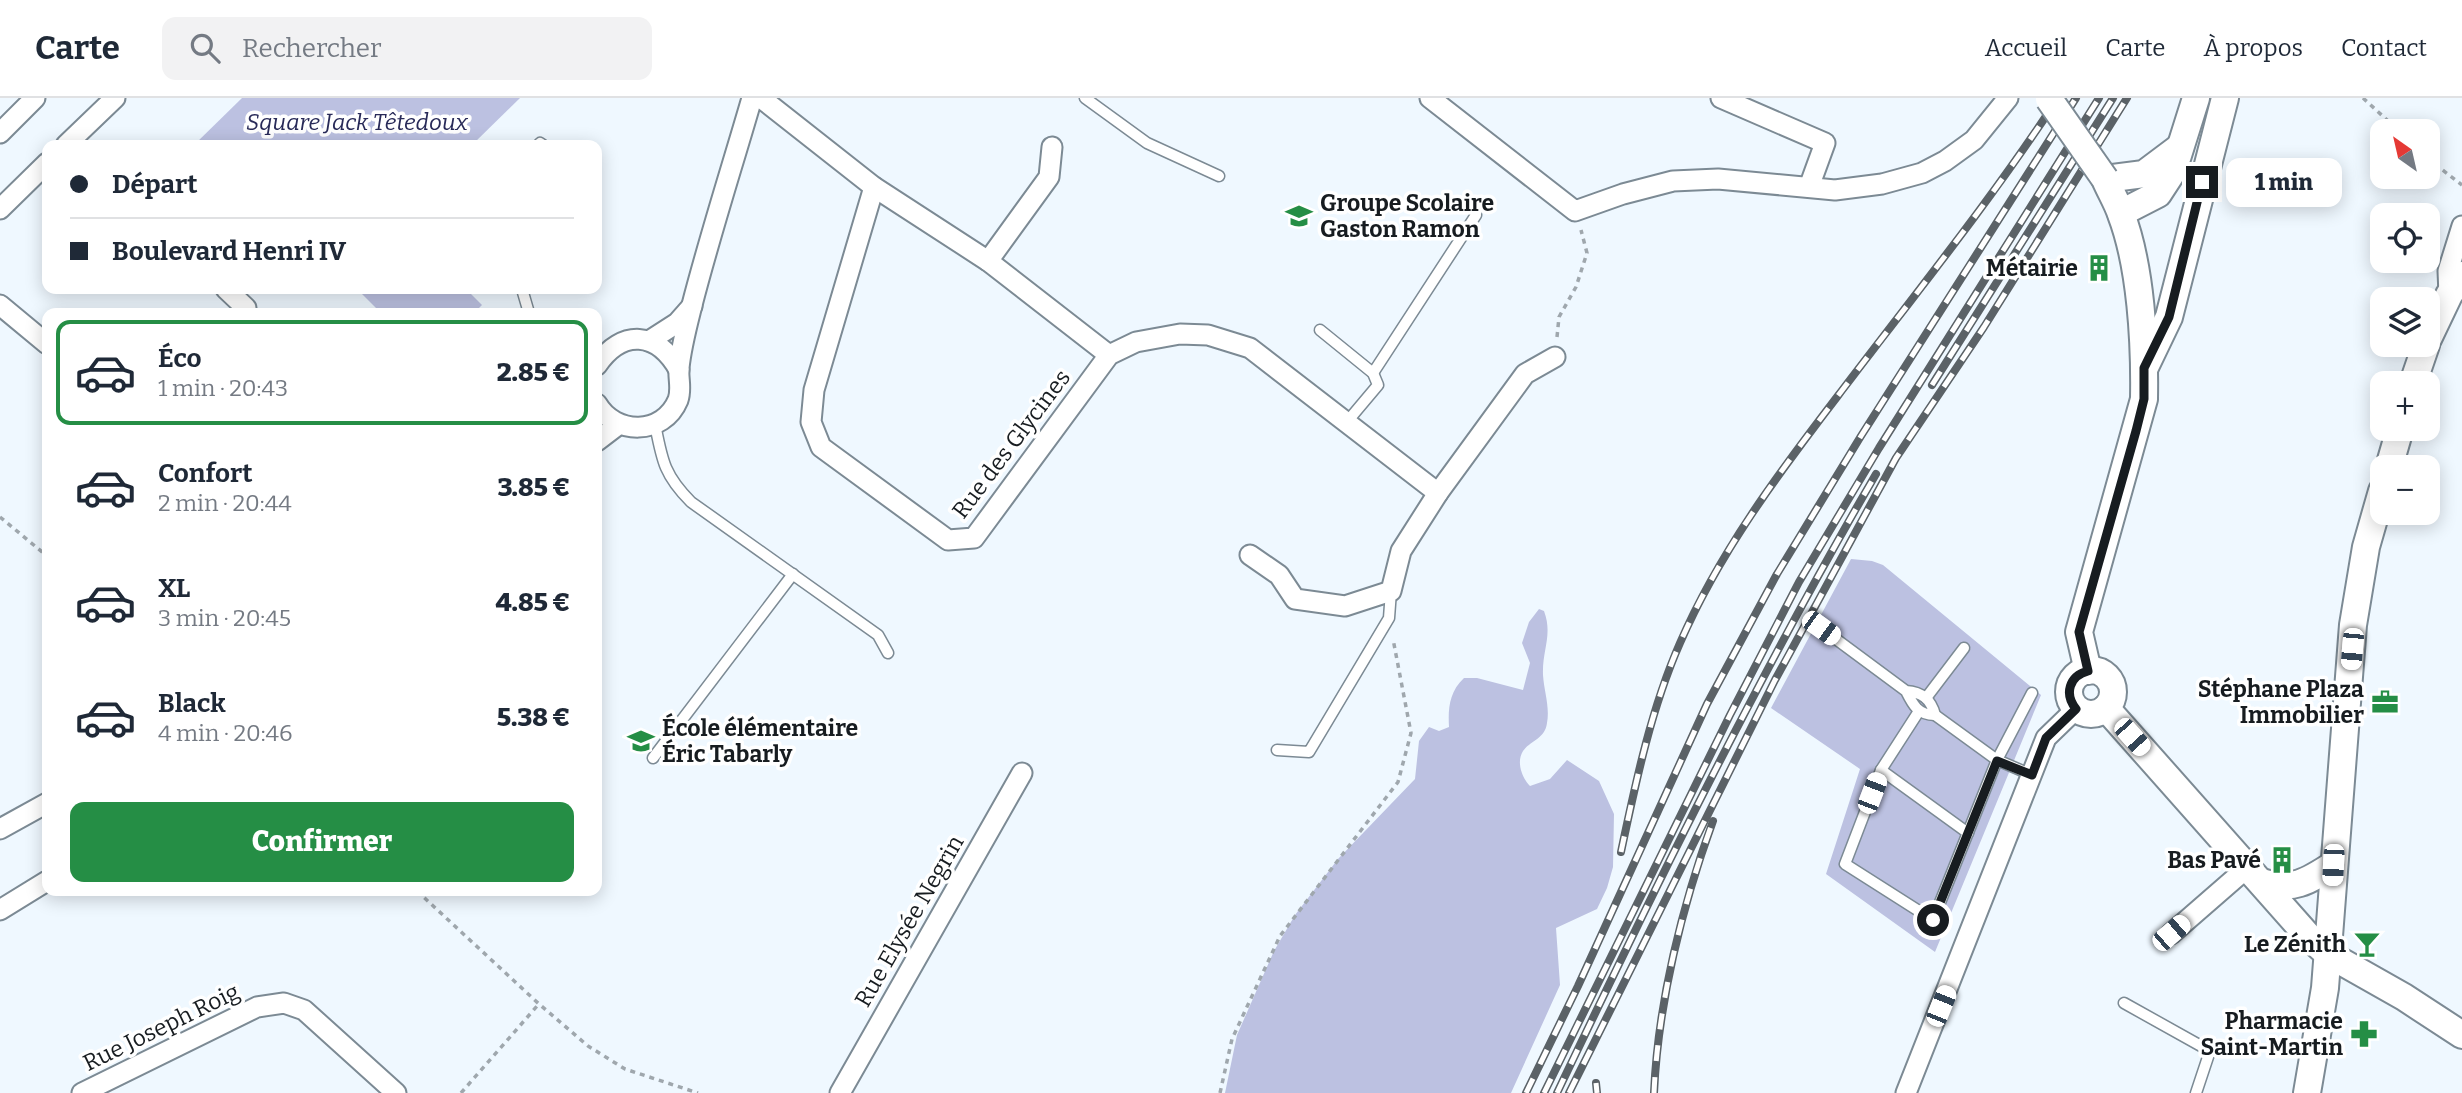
<!DOCTYPE html>
<html lang="fr">
<meta charset="utf-8">
<style>
body{margin:0;font-family:Bitter,serif;background:#f2f2f3;color:#1f2937;height:100vh;display:flex;flex-direction:column;font-size:26px;white-space:nowrap}
*{box-sizing:border-box;margin:0}
p{font-size:23px;color:#747a83}
.icon{flex:none;width:38px;height:38px;fill:none;stroke:currentColor;stroke-width:2;stroke-linecap:round;stroke-linejoin:round}
.map{position:relative;flex:1;overflow:hidden}
.details{position:absolute;left:42px;top:210px;width:560px;height:588px;display:flex;flex-direction:column;background:#fff;border-radius:14px;box-shadow:0 4px 18px #0003}
.details>*{flex:none}
.top-card{position:absolute;left:42px;top:42px;width:560px;height:154px;border-radius:14px;box-shadow:0 4px 18px #0003;display:grid;align-content:center;height:154px;padding:0 28px;background:#fff}
.needle{width:46px;rotate:326deg}
.buttons{position:absolute;left:2370px;top:21px;display:grid;gap:14px}
.buttons a{display:grid;place-items:center;width:70px;height:70px;border-radius:14px;background:#fff;box-shadow:0 4px 18px #0003;font-size:35px}
.end{position:absolute;width:32px;height:32px;margin:-16px;border:9px solid #171c20;background:#fff;box-shadow:0 0 0 4px #fff}
.from{border-radius:50%}
.bubble{position:absolute;height:49px;border-radius:14px;background:#fff;box-shadow:0 4px 18px #0003;font-size:23px;font-weight:800;line-height:49px;text-align:center}
.car{position:absolute;width:21px;height:42px;margin:-21px -10px;border-radius:9px;box-shadow:0 0 5px 2px #0007;background:linear-gradient(#fff 24%,#345 0 40%,#fff 0 76%,#345 0 86%,#fff 0)}
.top-card b{display:flex;align-items:center;gap:24px;height:66px;font-size:26px}
.top-card b+b{border-top:2px solid #e0e1e3}
.top-card i{width:18px;height:18px;background:#1f2937}
ul{padding:12px 0 0;list-style:none}
li{display:flex;align-items:center;gap:21px;height:105px;margin:0 14px 10px;padding:0 14px;border:4px solid transparent;border-radius:14px}
li div{flex:1}
li b{display:block;font-size:26px}
li em{font-style:normal;font-weight:800}
li.selected{border-color:#258e45}
li>.icon{width:63px;height:63px;stroke-width:1.5}
.button{display:flex;gap:14px;margin-top:auto;padding:14px 28px}
.button a{flex:1;height:80px;border-radius:14px;background:#258e45;color:#fff;font-size:28px;font-weight:800;line-height:80px;text-align:center}
header{display:flex;align-items:center;gap:42px;box-sizing:border-box;height:98px;padding:0 35px;background:#fff;border-bottom:2px solid #e0e1e3}
header strong{font-size:33px}
nav{display:flex;gap:38px;margin-inline-start:auto;font-size:24px}
.search{width:490px;height:63px;background:#f2f2f3;display:flex;align-items:center;gap:18px;box-sizing:border-box;padding:0 24px;border-radius:14px;color:#747a83;font-size:26px}
.map>svg:first-child{display:block}
.green{fill:#bcc1e1}
.lines{fill:none;stroke-linecap:round;stroke-linejoin:round}
.lane-casing{stroke:#7c8a94;stroke-width:13}
.street-casing{stroke:#7c8a94;stroke-width:23}
.secondary-casing{stroke:#7c8a94;stroke-width:30}
.path{stroke:#9fa7ad;stroke-width:3.5;stroke-dasharray:5 5;stroke-linecap:butt}
.lane{stroke:#fff;stroke-width:10}
.street{stroke:#fff;stroke-width:19}
.secondary{stroke:#fff;stroke-width:26}
.rail-casing{stroke:#5b6267;stroke-width:8}
.rail{stroke:#fff;stroke-width:5;stroke-dasharray:16;stroke-linecap:butt}
.secondary-bridge-casing{stroke:#7c8a94;stroke-width:30;stroke-linecap:butt}
.secondary-bridge{stroke:#fff;stroke-width:26}
.route{stroke:#171c20;stroke-width:9}
.labels{text-anchor:middle;dominant-baseline:central;stroke-width:7;stroke-linejoin:round;paint-order:stroke}
.park-label{font-size:23px;font-style:italic;fill:#282a58;stroke:#fff}
.poi-label{font-size:23px;font-weight:bold;fill:#171c20;stroke:#fff;text-anchor:end}
.street-label{font-size:23px;fill:#171c20;stroke:#fff}
</style>
<header>
<strong>Carte</strong>
<div class="search"><svg class="icon" aria-label="search" viewBox="0 0 24 24"><circle cx="10" cy="10" r="6"/><path d="M15 15l6 6"/></svg>Rechercher</div>
<nav><a>Accueil</a><a>Carte</a><a>À propos</a><a>Contact</a></nav>
</header>
<div class="map">
<svg width="2462" height="995" viewBox="0 0 2462 995">
<rect width="100%" height="100%" fill="#eff8ff"/>
<g class="green">
<polygon points="242,0 520,0 472,47 194,47"/>
<polygon points="357,191 466,191 482,207 474,215 381,215"/>
<polygon points="1851,461 1872,463 1883,467 2041,597 1935,854 1826,776 1860,671 1771,610"/>
<path d="M1539 511 1544 513C1553 537 1542 552 1543 577 1544 593 1550 609 1547 625 1545 641 1531 642 1523 653 1516 664 1522 680 1530 688L1550 681 1567 662 1599 683 1614 716 1613 769 1607 790 1597 811 1556 830 1560 887 1511 995H1225L1237 937 1274 853 1295 817 1338 761 1415 681 1419 643 1429 629 1439 633 1449 629C1448 611 1449 594 1464 580H1477L1523 592 1530 565 1522 545 1529 524Z"/>
</g>
<g class="lines">
<defs>
<g id="lane">
<polyline points="1085,0 1147,45 1219,78"/>
<polyline points="538,47 540,45 543,47"/>
<polyline points="522,191 529,215"/>
<polyline points="1320,232 1373,275 1378,287 1346,325"/>
<polyline points="1373,275 1476,117"/>
<path d="M655 326C662 362 664 377 691 404L878 537 888 555"/>
<path d="M1821 530 1906 593C1922 594 1931 601 1935 617 1918 617 1913 607 1906 593"/>
<polyline points="1926,600 1964,550"/>
<polyline points="1919,613 1881,672 1845,766 1933,822 1997,662 2032,595"/>
<polyline points="1935,617 1997,662 2032,677"/>
<polyline points="1277,652 1309,654 1389,520 1391,493"/>
<polyline points="653,660 793,476"/>
<polyline points="1881,672 1968,735"/>
<polyline points="2124,905 2210,953 2196,995"/>
</g>
<g id="street">
<polyline points="761,0 874,89 988,163 1109,257"/>
<polyline points="1430,0 1575,113 1623,96 1673,83 1718,81 1835,92 1882,86 1922,75 1945,63 1974,42 2008,0"/>
<polyline points="1721,0 1825,45 1809,89"/>
<polyline points="0,35 35,0"/>
<polyline points="66,47 115,0"/>
<polyline points="874,89 814,292 811,324 821,349 948,442 974,440 1109,257 1136,244 1180,236 1208,237 1250,250 1438,395"/>
<polyline points="0,111 47,65"/>
<polyline points="988,163 1049,79 1052,49"/>
<polyline points="226,191 246,210 241,215"/>
<polyline points="2449,197 2448,173 2462,128"/>
<polyline points="0,207 47,246"/>
<polyline points="649,243 677,225 692,208"/>
<path d="M597 267C622 231 657 233 679 272"/>
<path d="M597 306C615 337 663 338 678 302 682 291 678 281 679 270 681 249 687 227 692 207 710 137 732 69 752 0"/>
<polyline points="597,343 618,327"/>
<polyline points="1250,457 1279,477 1295,501 1345,508 1391,493 1401,453 1438,395 1525,276 1555,259"/>
<polyline points="0,731 47,705"/>
<polyline points="0,812 47,783"/>
<polyline points="2171,836 2248,769"/>
<polyline points="82,995 257,909 284,905 304,912 396,995"/>
<polyline points="840,995 1022,675"/>
<polyline points="1906,995 2046,640 2076,611"/>
</g>
<g id="secondary">
<polyline points="2121,115 2158,96 2173,73 2196,0"/>
<polyline points="2427,243 2449,197 2462,177"/>
<polyline points="2145,269 2169,219 2225,0"/>
<polyline points="2413,285 2426,247"/>
<polyline points="2389,369 2400,331"/>
<circle cx="2091" cy="594" r="22"/>
<path d="M2088 573 2079 534 2144 301C2145 245 2141 168 2121 116 2117 104 2110 93 2105 81L2144 76 2180 49"/>
<polyline points="2106,610 2309,839 2328,856 2404,899 2462,937"/>
<path d="M2261 784C2293 793 2307 784 2333 767"/>
<polyline points="2307,995 2325,890 2353,527 2366,449 2382,393"/>
</g>
</defs>
<use href="#lane" class="lane-casing"/>
<use href="#street" class="street-casing"/>
<use href="#secondary" class="secondary-casing"/>
<g class="path">
<polyline points="2363,0 2399,33"/>
<polyline points="2427,60 2462,87"/>
<polyline points="1557,239 1559,219 1576,189 1587,155 1581,132"/>
<polyline points="0,419 47,458"/>
<polyline points="417,793 539,906 588,948 625,971 698,995"/>
<polyline points="461,995 538,907"/>
<polyline points="1220,995 1232,941 1280,838 1398,684 1411,635 1393,541"/>
</g>
<use href="#lane" class="lane"/>
<use href="#street" class="street"/>
<use href="#secondary" class="secondary"/>
<defs>
<g id="rail">
<polyline points="1932,287 2113,0"/>
<path d="M1621 754C1636 683 1651 611 1680 545 1719 455 1778 376 1837 299 1912 200 1990 104 2058 0"/>
<polyline points="1596,985 1597,995"/>
<polyline points="1526,995 1578,888 1707,606 1777,476 1861,338 2076,0"/>
<polyline points="1544,995 1730,617 1799,484 1879,350 2099,0"/>
<path d="M1557 995C1657 785 1759 577 1876 376"/>
<polyline points="1569,995 1775,582 1896,360 1984,229 2127,0"/>
<path d="M1654 995C1658 905 1682 808 1713 723"/>
</g>
</defs>
<use href="#rail" class="rail-casing"/>
<use href="#rail" class="rail"/>
<defs>
<polyline id="secondary-bridge" points="2049,1 2105,81"/>
</defs>
<use href="#secondary-bridge" class="secondary-bridge-casing"/>
<use href="#secondary-bridge" class="secondary-bridge"/>
</g>
<g class="lines">
<path class="route" d="M1933 822 1997 663 2032 677 2046 640 2076 611C2064 596 2069 578 2088 573L2079 534 2136 333 2144 301V270L2169 219 2202 84"/>
</g>
<defs>
<symbol id="school-bare" viewBox="-9 -9 18 18"><path d="M0-5L7-2L0 1L-7-2ZM-4 1L0 2.5L4 1V4Q0 6-4 4Z" fill="#258e45" stroke="#fff" stroke-width="2.5" paint-order="stroke"/></symbol>
<symbol id="building-bare" viewBox="-9 -9 18 18"><path d="M-4-6H4V6H1V3H-1V6H-4ZM-2.5-4.3h1.7v1.8h-1.7ZM.8-4.3h1.7v1.8H.8ZM-2.5-1h1.7V.8h-1.7ZM.8-1h1.7V.8H.8Z" fill="#258e45" stroke="#fff" stroke-width="2.5" paint-order="stroke"/></symbol>
<symbol id="office-bare" viewBox="-9 -9 18 18"><path d="M-6-3h4V-5.5h4V-3h4V5H-6ZM-1-4.5V-3h2v-1.5ZM-6 0V1H6V0Z" fill="#258e45" stroke="#fff" stroke-width="2.5" paint-order="stroke"/></symbol>
<symbol id="bar-bare" viewBox="-9 -9 18 18"><path d="M-6-5H6L.8 .8V4.5H3.5V6h-7V4.5H-.8V.8Z" fill="#258e45" stroke="#fff" stroke-width="2.5" paint-order="stroke"/></symbol>
<symbol id="pharmacy-bare" viewBox="-9 -9 18 18"><path d="M-2-6h4v4h4v4h-4v4h-4v-4h-4v-4h4Z" fill="#258e45" stroke="#fff" stroke-width="2.5" paint-order="stroke"/></symbol>
</defs>
<g fill-rule="evenodd">
<use href="#school-bare" x="1280" y="99" width="38" height="38"/>
<use href="#building-bare" x="2080" y="151" width="38" height="38"/>
<use href="#office-bare" x="2366" y="585" width="38" height="38"/>
<use href="#school-bare" x="622" y="624" width="38" height="38"/>
<use href="#building-bare" x="2263" y="743" width="38" height="38"/>
<use href="#bar-bare" x="2348" y="827" width="38" height="38"/>
<use href="#pharmacy-bare" x="2345" y="917" width="38" height="38"/>
</g>
<g class="labels">
<g class="park-label">
<text x="357" y="24">Square Jack Têtedoux</text>
</g>
<g class="poi-label">
<text x="1320" y="105" text-anchor="start">Groupe Scolaire<tspan x="1320" dy="26">Gaston Ramon</tspan></text>
<text x="2078" y="170">Métairie</text>
<text x="2364" y="591">Stéphane Plaza<tspan x="2364" dy="26">Immobilier</tspan></text>
<text x="662" y="630" text-anchor="start">École élémentaire<tspan x="662" dy="26">Éric Tabarly</tspan></text>
<text x="2261" y="762">Bas Pavé</text>
<text x="2346" y="846">Le Zénith</text>
<text x="2343" y="923">Pharmacie<tspan x="2343" dy="26">Saint-Martin</tspan></text>
</g>
<g class="street-label">
<text transform="translate(1011 346) rotate(-53)">Rue des Glycines</text>
<text transform="translate(909 823) rotate(-60)">Rue Elysée Negrin</text>
<text transform="translate(161 929) rotate(-26)">Rue Joseph Roig</text>
</g>
</g>
</svg>
<div class="buttons">
<a><svg class="needle" viewBox="-14 -14 28 28"><path d="M0-13l5 13h-10z" fill="#e53935"/><path d="M0 13l5-13h-10z" fill="#747a83"/></svg></a>
<a><svg class="icon" aria-label="locate" viewBox="0 0 24 24"><circle cx="12" cy="12" r="6"/><path d="M12 2v4M12 18v4M2 12h4M18 12h4"/></svg></a>
<a><svg class="icon" aria-label="layers" viewBox="0 0 24 24"><path d="M12 4l9 5-9 5-9-5zM3 14l9 5 9-5"/></svg></a>
<a>+</a>
<a>−</a>
</div>
<i class="end from" style="left:1933px;top:822px"></i>
<i class="end" style="left:2202px;top:84px"></i>
<div class="bubble" style="left:2226px;top:60px;width:116px">1 min</div>
<i class="car" style="left:1821px;top:530px;rotate:126deg"></i>
<i class="car" style="left:2352px;top:551px;rotate:185deg"></i>
<i class="car" style="left:2132px;top:639px;rotate:138deg"></i>
<i class="car" style="left:1872px;top:695px;rotate:21deg"></i>
<i class="car" style="left:2333px;top:767px;rotate:183deg"></i>
<i class="car" style="left:2171px;top:835px;rotate:49deg"></i>
<i class="car" style="left:1941px;top:908px;rotate:22deg"></i>
<div class="top-card">
<b><i class="from"></i>Départ</b>
<b><i></i>Boulevard Henri IV</b>
</div>
<section class="details">
<ul>
<li class="selected"><svg class="icon" aria-label="car" viewBox="0 0 24 24"><path d="M5 17H2v-5l4-1 3-4h7l3 4 3 1v5h-3M9 17h6M6 11h13"/><circle cx="7" cy="17" r="2"/><circle cx="17" cy="17" r="2"/></svg><div><b>Éco</b><p>1 min · 20:43</p></div><em>2.85 €</em></li>
<li><svg class="icon" aria-label="car" viewBox="0 0 24 24"><path d="M5 17H2v-5l4-1 3-4h7l3 4 3 1v5h-3M9 17h6M6 11h13"/><circle cx="7" cy="17" r="2"/><circle cx="17" cy="17" r="2"/></svg><div><b>Confort</b><p>2 min · 20:44</p></div><em>3.85 €</em></li>
<li><svg class="icon" aria-label="car" viewBox="0 0 24 24"><path d="M5 17H2v-5l4-1 3-4h7l3 4 3 1v5h-3M9 17h6M6 11h13"/><circle cx="7" cy="17" r="2"/><circle cx="17" cy="17" r="2"/></svg><div><b>XL</b><p>3 min · 20:45</p></div><em>4.85 €</em></li>
<li><svg class="icon" aria-label="car" viewBox="0 0 24 24"><path d="M5 17H2v-5l4-1 3-4h7l3 4 3 1v5h-3M9 17h6M6 11h13"/><circle cx="7" cy="17" r="2"/><circle cx="17" cy="17" r="2"/></svg><div><b>Black</b><p>4 min · 20:46</p></div><em>5.38 €</em></li>
</ul>
<div class="button"><a>Confirmer</a></div>
</section>
</div>
